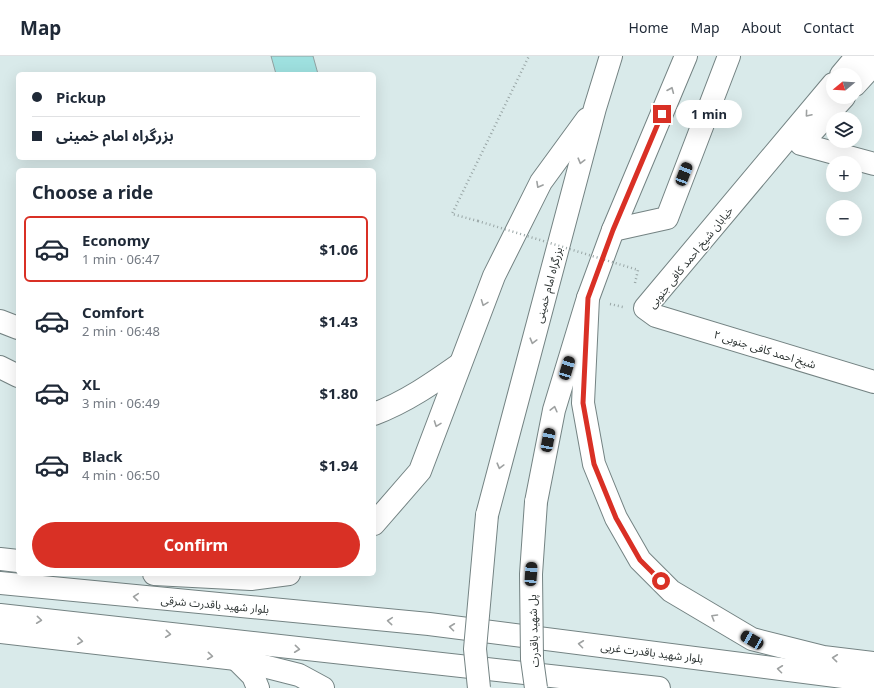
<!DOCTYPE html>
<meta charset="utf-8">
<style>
body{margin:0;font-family:"Noto Sans","Noto Sans Arabic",sans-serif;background:#f2f2f3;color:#1f2937;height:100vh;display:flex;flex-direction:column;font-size:15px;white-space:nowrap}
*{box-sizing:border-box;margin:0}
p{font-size:13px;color:#747a83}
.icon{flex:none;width:22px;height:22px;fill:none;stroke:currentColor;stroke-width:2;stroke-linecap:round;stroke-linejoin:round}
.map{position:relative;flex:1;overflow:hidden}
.sheet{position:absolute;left:16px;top:112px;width:360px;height:408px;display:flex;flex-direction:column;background:#fff;border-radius:6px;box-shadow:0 4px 16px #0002}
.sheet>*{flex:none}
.guide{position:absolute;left:16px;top:16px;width:360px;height:88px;border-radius:6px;box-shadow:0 4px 16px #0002;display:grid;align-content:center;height:88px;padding:0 16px;background:#fff}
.needle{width:26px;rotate:252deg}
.tools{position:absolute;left:826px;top:12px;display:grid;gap:8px}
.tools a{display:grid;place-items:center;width:36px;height:36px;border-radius:50%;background:#fff;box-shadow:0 4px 16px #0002;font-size:20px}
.end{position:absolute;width:18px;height:18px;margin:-9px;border:5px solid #d93025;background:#fff;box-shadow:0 0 0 2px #fff}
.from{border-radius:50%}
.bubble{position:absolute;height:28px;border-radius:14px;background:#fff;box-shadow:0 4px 16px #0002;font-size:13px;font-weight:700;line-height:28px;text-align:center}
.car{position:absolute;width:12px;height:24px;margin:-12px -6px;border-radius:5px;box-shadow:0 0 3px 1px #0007;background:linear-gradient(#222 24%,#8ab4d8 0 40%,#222 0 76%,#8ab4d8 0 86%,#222 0)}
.guide b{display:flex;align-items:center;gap:14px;height:38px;font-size:15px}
.guide b+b{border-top:1px solid #e0e1e3}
.guide i{width:10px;height:10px;background:#1f2937}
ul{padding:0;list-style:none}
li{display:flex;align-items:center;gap:12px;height:66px;margin:0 8px 6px;padding:0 8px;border:2px solid transparent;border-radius:6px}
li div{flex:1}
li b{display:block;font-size:15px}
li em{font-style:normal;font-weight:700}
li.selected{border-color:#d93025}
li>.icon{width:36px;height:36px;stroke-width:1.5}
h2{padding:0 16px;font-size:18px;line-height:48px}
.primary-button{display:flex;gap:8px;margin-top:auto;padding:8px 16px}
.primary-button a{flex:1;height:46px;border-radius:24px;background:#d93025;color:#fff;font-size:16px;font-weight:700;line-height:46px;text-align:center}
header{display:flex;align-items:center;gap:24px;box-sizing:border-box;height:56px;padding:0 20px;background:#fff;border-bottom:1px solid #e0e1e3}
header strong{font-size:19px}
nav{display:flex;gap:22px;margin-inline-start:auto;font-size:14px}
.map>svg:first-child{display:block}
.building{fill:#9ee0df;stroke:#91a1a1}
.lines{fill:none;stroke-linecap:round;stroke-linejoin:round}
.minor-casing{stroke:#748383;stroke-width:24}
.major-casing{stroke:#748383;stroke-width:24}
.highway-casing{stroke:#748383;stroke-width:24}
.path{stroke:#99a6a6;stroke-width:2.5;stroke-dasharray:1 3;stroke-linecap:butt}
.minor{stroke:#fff;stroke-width:22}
.major{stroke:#fff;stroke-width:22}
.highway{stroke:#fff;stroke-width:22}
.highway-bridge-casing{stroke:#748383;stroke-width:24;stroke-linecap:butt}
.path-bridge{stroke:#99a6a6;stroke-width:2.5;stroke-dasharray:1 3;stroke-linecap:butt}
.highway-bridge{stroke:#fff;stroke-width:22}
.oneway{stroke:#9ea1a1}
.route{stroke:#d93025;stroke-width:5}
.labels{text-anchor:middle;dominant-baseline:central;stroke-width:3;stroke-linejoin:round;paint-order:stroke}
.street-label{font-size:11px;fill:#282f2e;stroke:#fff}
</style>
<header>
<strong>Map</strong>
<nav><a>Home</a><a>Map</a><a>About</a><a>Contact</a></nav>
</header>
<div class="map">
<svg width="874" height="632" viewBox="0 0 874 632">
<rect width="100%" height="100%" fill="#d9eaea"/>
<polygon class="building" points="271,0 313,0 318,18 276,18"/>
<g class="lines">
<defs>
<g id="minor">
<polyline points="841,19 857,0"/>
<polyline points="833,28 645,252 656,260 874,326"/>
<polyline points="855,29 874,8"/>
<polyline points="809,79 844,41"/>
<polyline points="801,88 874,108"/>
<polyline points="613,174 667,162 729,0"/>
<polyline points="0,265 18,272"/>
<polyline points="0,311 18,320"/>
<polyline points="236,603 253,620 258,632"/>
</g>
<g id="major">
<polyline points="0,527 429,568 874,625"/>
<polyline points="0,559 659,632"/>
</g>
<g id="highway">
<polyline points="588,242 583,347 594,408 616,462 640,504 671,535 752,583 823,601 874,607"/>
<path d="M374 358C406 346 433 327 460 308"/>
<polyline points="536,446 554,354 588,242 613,174 686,0"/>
<polyline points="487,459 595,52 611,0"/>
<polyline points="374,468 420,415 494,220 541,126 587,63"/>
<polyline points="0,503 18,505"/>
<polyline points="154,518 251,523 289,518"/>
<polyline points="0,576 236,603 299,619 323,632"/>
</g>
</defs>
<use href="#minor" class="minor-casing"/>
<use href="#major" class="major-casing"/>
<use href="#highway" class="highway-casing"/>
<g class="path">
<polyline points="478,165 452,158 529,0"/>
<polyline points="635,227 638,214"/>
<polyline points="610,248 623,251"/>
</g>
<use href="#minor" class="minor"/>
<use href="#major" class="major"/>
<use href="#highway" class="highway"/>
<defs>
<g id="highway-bridge">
<polyline points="479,632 475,593 487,459"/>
<polyline points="536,632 532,603 531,518 536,446"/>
</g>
</defs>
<use href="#highway-bridge" class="highway-bridge-casing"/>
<polyline class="path-bridge" points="478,165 638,214"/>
<use href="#highway-bridge" class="highway-bridge"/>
</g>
<defs><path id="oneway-chevron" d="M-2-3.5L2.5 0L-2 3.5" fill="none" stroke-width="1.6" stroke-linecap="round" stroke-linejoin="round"/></defs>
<g class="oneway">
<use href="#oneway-chevron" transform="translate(671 34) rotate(-67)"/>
<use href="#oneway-chevron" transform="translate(808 58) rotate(130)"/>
<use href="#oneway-chevron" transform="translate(581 105) rotate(105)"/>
<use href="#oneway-chevron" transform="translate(539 129) rotate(119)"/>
<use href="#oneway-chevron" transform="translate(484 247) rotate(111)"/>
<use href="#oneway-chevron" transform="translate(533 285) rotate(105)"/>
<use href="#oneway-chevron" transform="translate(554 353) rotate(-76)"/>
<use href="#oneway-chevron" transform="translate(437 368) rotate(110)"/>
<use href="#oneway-chevron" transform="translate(500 410) rotate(105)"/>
<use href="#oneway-chevron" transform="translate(136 541) rotate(-175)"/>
<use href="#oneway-chevron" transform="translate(714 561) rotate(-149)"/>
<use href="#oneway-chevron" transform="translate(39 564) rotate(6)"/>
<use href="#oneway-chevron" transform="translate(390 565) rotate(-175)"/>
<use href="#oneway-chevron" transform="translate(452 571) rotate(-173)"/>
<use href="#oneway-chevron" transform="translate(168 578) rotate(6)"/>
<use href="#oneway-chevron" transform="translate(80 585) rotate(6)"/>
<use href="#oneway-chevron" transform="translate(581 588) rotate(-173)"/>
<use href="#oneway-chevron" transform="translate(297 593) rotate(6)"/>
<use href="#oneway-chevron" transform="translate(210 600) rotate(6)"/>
<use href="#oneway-chevron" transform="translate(835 602) rotate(-174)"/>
<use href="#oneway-chevron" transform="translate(780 613) rotate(-173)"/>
</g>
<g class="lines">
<polyline class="route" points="661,525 640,504 616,462 594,408 583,347 588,242 613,174 662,58"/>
</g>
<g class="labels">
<g class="street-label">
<text transform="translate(690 201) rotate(-51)">خیابان شیخ احمد کافی جنوبی</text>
<text transform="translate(548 229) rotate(-75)">بزرگراه امام خمینی</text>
<text transform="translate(765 293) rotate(17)">شیخ احمد کافی جنوبی ۲</text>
<text transform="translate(215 548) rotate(5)">بلوار شهید باقدرت شرقی</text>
<text transform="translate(533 575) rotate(-92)">پل شهید باقدرت</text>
<text transform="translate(652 596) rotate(7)">بلوار شهید باقدرت غربی</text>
</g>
</g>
</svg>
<div class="tools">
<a><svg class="needle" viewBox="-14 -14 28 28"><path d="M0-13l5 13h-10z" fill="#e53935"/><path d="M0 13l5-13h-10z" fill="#747a83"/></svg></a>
<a><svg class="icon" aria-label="layers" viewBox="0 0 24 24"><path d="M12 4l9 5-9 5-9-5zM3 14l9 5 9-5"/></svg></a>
<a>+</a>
<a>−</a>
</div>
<i class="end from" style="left:661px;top:525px"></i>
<i class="end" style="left:662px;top:58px"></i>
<div class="bubble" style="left:676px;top:44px;width:66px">1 min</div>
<i class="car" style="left:684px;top:118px;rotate:21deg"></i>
<i class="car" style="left:567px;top:312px;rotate:17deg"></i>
<i class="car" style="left:548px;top:384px;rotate:11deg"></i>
<i class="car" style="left:531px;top:518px;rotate:4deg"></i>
<i class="car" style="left:752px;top:584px;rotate:300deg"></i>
<div class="guide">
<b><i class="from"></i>Pickup</b>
<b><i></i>بزرگراه امام خمینی</b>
</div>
<section class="sheet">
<h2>Choose a ride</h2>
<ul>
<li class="selected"><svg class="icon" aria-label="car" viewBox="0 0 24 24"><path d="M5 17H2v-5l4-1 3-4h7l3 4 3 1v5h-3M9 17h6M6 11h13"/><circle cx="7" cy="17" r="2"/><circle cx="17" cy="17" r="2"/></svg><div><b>Economy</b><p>1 min · 06:47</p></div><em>$1.06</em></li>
<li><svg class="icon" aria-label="car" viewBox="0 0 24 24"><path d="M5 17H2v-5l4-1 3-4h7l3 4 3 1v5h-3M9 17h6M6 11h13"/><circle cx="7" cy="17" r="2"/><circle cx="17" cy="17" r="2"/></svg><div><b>Comfort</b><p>2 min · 06:48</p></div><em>$1.43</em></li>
<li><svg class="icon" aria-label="car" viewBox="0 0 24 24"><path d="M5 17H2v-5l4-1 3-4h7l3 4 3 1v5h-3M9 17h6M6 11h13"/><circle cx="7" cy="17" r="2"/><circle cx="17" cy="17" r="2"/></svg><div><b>XL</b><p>3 min · 06:49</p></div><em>$1.80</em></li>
<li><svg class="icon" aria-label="car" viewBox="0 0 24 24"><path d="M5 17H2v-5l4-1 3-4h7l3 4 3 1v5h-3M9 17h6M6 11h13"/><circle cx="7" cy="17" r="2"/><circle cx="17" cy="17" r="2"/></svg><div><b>Black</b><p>4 min · 06:50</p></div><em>$1.94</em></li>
</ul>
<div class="primary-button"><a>Confirm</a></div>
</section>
</div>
